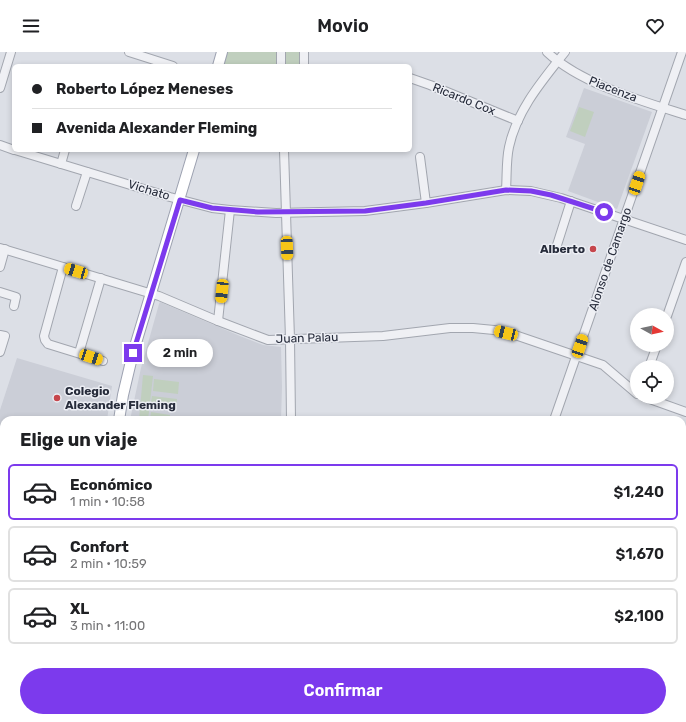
<!DOCTYPE html>
<html lang="es">
<meta charset="utf-8">
<style>
body{margin:0;font-family:Rubik,sans-serif;background:#f6f6f6;color:#202124;height:100vh;display:flex;flex-direction:column;font-size:15px;white-space:nowrap}
*{box-sizing:border-box;margin:0}
p{font-size:13px;color:#757577}
.icon{flex:none;width:22px;height:22px;fill:none;stroke:currentColor;stroke-width:2;stroke-linecap:round;stroke-linejoin:round}
.map{position:relative;flex:1;overflow:hidden}
.sheet{position:absolute;left:0px;top:364px;width:686px;height:306px;display:flex;flex-direction:column;background:#fff;border-radius:12px 12px 0 0;box-shadow:0 2px 6px #0003}
.sheet>*{flex:none}
.hud{position:absolute;left:12px;top:12px;width:400px;height:88px;border-radius:6px;box-shadow:0 2px 6px #0003;display:grid;align-content:center;height:88px;padding:0 20px;background:#fff}
.needle{width:26px;rotate:98deg}
.fabs{position:absolute;left:630px;top:256px;display:grid;gap:8px}
.fabs a{display:grid;place-items:center;width:44px;height:44px;border-radius:50%;background:#fff;box-shadow:0 2px 6px #0003;font-size:20px}
.end{position:absolute;width:18px;height:18px;margin:-9px;border:5px solid #7c3aed;background:#fff;box-shadow:0 0 0 2px #fff}
.from{border-radius:50%}
.bubble{position:absolute;height:28px;border-radius:14px;background:#fff;box-shadow:0 2px 6px #0003;font-size:13px;font-weight:600;line-height:28px;text-align:center}
.car{position:absolute;width:12px;height:24px;margin:-12px -6px;border-radius:5px;box-shadow:0 0 3px 1px #0007;background:linear-gradient(#f5c518 24%,#345 0 40%,#f5c518 0 76%,#345 0 86%,#f5c518 0)}
.hud b{display:flex;align-items:center;gap:14px;height:38px;font-size:15px}
.hud b+b{border-top:1px solid #e0e0e0}
.hud i{width:10px;height:10px;background:#202124}
ul{padding:0;list-style:none}
li{display:flex;align-items:center;gap:12px;height:56px;margin:0 8px 6px;padding:0 12px;border:2px solid #e0e0e0;border-radius:6px}
li div{flex:1}
li b{display:block;font-size:15px}
li em{font-style:normal;font-weight:600}
li.current{border-color:#7c3aed}
li>.icon{width:36px;height:36px;stroke-width:1.5}
h2{padding:0 20px;font-size:18px;line-height:48px}
.cta{display:flex;gap:8px;margin-top:auto;padding:8px 20px}
.cta a{flex:1;height:46px;border-radius:24px;background:#7c3aed;color:#fff;font-size:16px;font-weight:600;line-height:46px;text-align:center}
header{display:flex;justify-content:space-between;align-items:center;height:52px;padding:0 20px;background:#fff;font-size:18px;font-weight:600}
.map>svg:first-child{display:block}
.built{fill:#cbced7}
.green{fill:#c0cfbe}
.lines{fill:none;stroke-linecap:round;stroke-linejoin:round}
.minor-casing{stroke:#a2a6af;stroke-width:10}
.major-casing{stroke:#9da2b1;stroke-width:12}
.minor{stroke:#eff0f4;stroke-width:8}
.major{stroke:#fff;stroke-width:10}
.route{stroke:#7c3aed;stroke-width:5}
.poi-dot{fill:#c6464c;stroke:#eceef4;stroke-width:1.5}
.labels{text-anchor:middle;dominant-baseline:central;stroke-width:3;stroke-linejoin:round;paint-order:stroke}
.street-label{font-size:12px;fill:#272c3b;stroke:#eceef4}
.poi-label{font-size:12px;font-weight:bold;fill:#272c3b;stroke:#eceef4;text-anchor:end}
</style>
<header><svg class="icon" aria-label="menu" viewBox="0 0 24 24"><path d="M4 6h16M4 12h16M4 18h16"/></svg>Movio<svg class="icon" aria-label="heart" viewBox="0 0 24 24"><path d="M12 20l-8-8c-3-5 5-10 8-4 3-6 11-1 8 4z"/></svg></header>
<div class="map">
<svg width="686" height="670" viewBox="0 0 686 670">
<rect width="100%" height="100%" fill="#dcdfe6"/>
<g class="built">
<polygon points="584,36 652,60 617,157 568,139 585,92 566,85"/>
<polygon points="160,250 240,284 263,293 281,295 282,335 281,368 130,368 141,316 159,252"/>
<polygon points="17,306 112,334 107,368 4,368 4,464 0,463 0,358"/>
</g>
<g class="green">
<polygon points="226,0 276,0 277,14 222,14"/>
<rect x="285" y="0" width="17" height="12"/>
<polygon points="579,55 594,60 585,85 570,79"/>
<polygon points="143,323 153,324 148,368 139,368"/>
<polygon points="154,327 179,330 178,342 153,339"/>
<polygon points="152,344 177,347 176,359 150,356"/>
<polygon points="151,360 170,363 169,368 150,368"/>
<polygon points="394,666 447,666 446,670 398,670"/>
</g>
<g class="lines">
<defs>
<g id="minor">
<polyline points="129,0 173,14"/>
<polyline points="281,0 281,14"/>
<polyline points="304,0 304,14"/>
<path d="M547 0C581 32 642 49 686 63"/>
<polyline points="410,26 430,33 518,69"/>
<polyline points="0,36 11,0"/>
<polyline points="0,93 14,98"/>
<polyline points="15,98 170,145 212,156 230,158 276,161 365,159 426,151 506,138 531,139 561,146 686,188"/>
<polyline points="284,98 290,287 291,368"/>
<polyline points="420,105 426,151"/>
<polyline points="61,112 65,98"/>
<path d="M506 138C507 123 506 109 509 95 517 58 542 29 565 0"/>
<polyline points="76,154 87,120"/>
<polyline points="557,193 571,149"/>
<polyline points="0,196 159,244 218,269 260,285 268,288 383,284 450,276 473,276 494,278 518,284 603,313 637,342"/>
<polyline points="0,215 5,197"/>
<polyline points="63,215 44,284 45,288 48,292 103,309"/>
<polyline points="0,240 16,245 14,254"/>
<polyline points="667,264 686,210"/>
<polyline points="218,269 230,158"/>
<polyline points="0,283 5,284 0,300"/>
<polyline points="79,301 101,226"/>
<polyline points="649,315 657,293"/>
<polyline points="644,345 686,360"/>
<polyline points="554,368 682,0"/>
<polyline points="682,428 683,425"/>
<polyline points="682,505 686,507"/>
<polyline points="682,574 686,575"/>
<polyline points="452,670 453,666"/>
<polyline points="626,670 627,666"/>
</g>
<g id="major">
<polyline points="218,14 222,0"/>
<polyline points="119,368 123,343 133,301 194,98"/>
<polyline points="0,476 4,476"/>
<polyline points="682,653 686,646"/>
<polyline points="682,664 686,665"/>
<polyline points="34,670 57,666"/>
<polyline points="108,670 108,666"/>
</g>
</defs>
<use href="#minor" class="minor-casing"/>
<use href="#major" class="major-casing"/>
<use href="#minor" class="minor"/>
<use href="#major" class="major"/>
</g>
<g class="lines">
<polyline class="route" points="133,301 180,148 212,156 258,160 365,159 426,151 506,138 531,139 551,143 604,160"/>
</g>
<g class="poi-dot">
<circle cx="593" cy="197" r="4"/>
<circle cx="57" cy="346" r="4"/>
</g>
<g class="labels">
<g class="street-label">
<text transform="translate(613 37) rotate(21)">Piacenza</text>
<text transform="translate(464 47) rotate(22)">Ricardo Cox</text>
<text transform="translate(149 138) rotate(17)">Vichato</text>
<text transform="translate(610 207) rotate(-71)">Alonso de Camargo</text>
<text transform="translate(307 286) rotate(-2)">Juan Palau</text>
</g>
<g class="poi-label">
<text x="585" y="197">Alberto</text>
<text x="65" y="339" text-anchor="start">Colegio<tspan x="65" dy="14">Alexander Fleming</tspan></text>
</g>
</g>
</svg>
<div class="fabs">
<a><svg class="needle" viewBox="-14 -14 28 28"><path d="M0-13l5 13h-10z" fill="#e53935"/><path d="M0 13l5-13h-10z" fill="#757577"/></svg></a>
<a><svg class="icon" aria-label="locate" viewBox="0 0 24 24"><circle cx="12" cy="12" r="6"/><path d="M12 2v4M12 18v4M2 12h4M18 12h4"/></svg></a>
</div>
<i class="end from" style="left:604px;top:160px"></i>
<i class="end" style="left:133px;top:301px"></i>
<div class="bubble" style="left:147px;top:287px;width:66px">2 min</div>
<i class="car" style="left:637px;top:131px;rotate:19deg"></i>
<i class="car" style="left:287px;top:196px;rotate:178deg"></i>
<i class="car" style="left:76px;top:219px;rotate:287deg"></i>
<i class="car" style="left:222px;top:239px;rotate:186deg"></i>
<i class="car" style="left:506px;top:281px;rotate:284deg"></i>
<i class="car" style="left:580px;top:294px;rotate:19deg"></i>
<i class="car" style="left:91px;top:305px;rotate:108deg"></i>
<div class="hud">
<b><i class="from"></i>Roberto López Meneses</b>
<b><i></i>Avenida Alexander Fleming</b>
</div>
<section class="sheet">
<h2>Elige un viaje</h2>
<ul>
<li class="current"><svg class="icon" aria-label="car" viewBox="0 0 24 24"><path d="M5 17H2v-5l4-1 3-4h7l3 4 3 1v5h-3M9 17h6M6 11h13"/><circle cx="7" cy="17" r="2"/><circle cx="17" cy="17" r="2"/></svg><div><b>Económico</b><p>1 min · 10:58</p></div><em>$1,240</em></li>
<li><svg class="icon" aria-label="car" viewBox="0 0 24 24"><path d="M5 17H2v-5l4-1 3-4h7l3 4 3 1v5h-3M9 17h6M6 11h13"/><circle cx="7" cy="17" r="2"/><circle cx="17" cy="17" r="2"/></svg><div><b>Confort</b><p>2 min · 10:59</p></div><em>$1,670</em></li>
<li><svg class="icon" aria-label="car" viewBox="0 0 24 24"><path d="M5 17H2v-5l4-1 3-4h7l3 4 3 1v5h-3M9 17h6M6 11h13"/><circle cx="7" cy="17" r="2"/><circle cx="17" cy="17" r="2"/></svg><div><b>XL</b><p>3 min · 11:00</p></div><em>$2,100</em></li>
</ul>
<div class="cta"><a>Confirmar</a></div>
</section>
</div>
